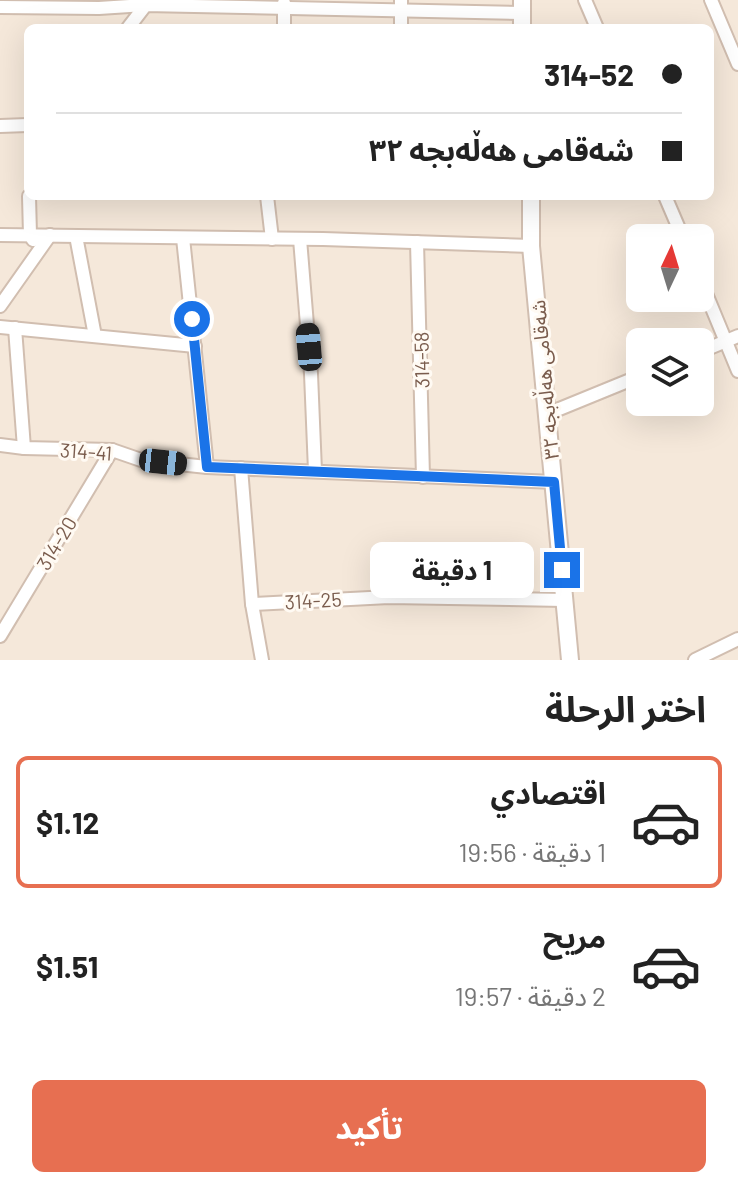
<!DOCTYPE html>
<html lang="ar">
<meta charset="utf-8">
<style>
body{margin:0;font-family:Barlow,"Noto Sans Arabic",sans-serif;background:#f6f6f6;color:#222;direction:rtl;height:100vh;display:flex;flex-direction:column;font-size:30px;white-space:nowrap}
*{box-sizing:border-box;margin:0}
p{font-size:26px;color:#767676}
.icon{flex:none;width:44px;height:44px;fill:none;stroke:currentColor;stroke-width:2;stroke-linecap:round;stroke-linejoin:round}
.map{position:relative;height:660px;overflow:hidden;direction:ltr}
.sheet{display:flex;flex-direction:column;background:#fff;flex:1}
.sheet>*{flex:none}
.hud{position:absolute;left:24px;top:24px;width:690px;height:176px;border-radius:12px;box-shadow:0 8px 32px #0002;direction:rtl;display:grid;align-content:center;height:176px;padding:0 32px;background:#fff}
.needle{width:52px;rotate:4deg}
.controls{position:absolute;left:626px;top:224px;display:grid;gap:16px}
.controls a{display:grid;place-items:center;width:88px;height:88px;border-radius:12px;background:#fff;box-shadow:0 8px 32px #0002;font-size:40px}
.end{position:absolute;width:36px;height:36px;margin:-18px;border:10px solid #1a73e8;background:#fff;box-shadow:0 0 0 4px #fff}
.from{border-radius:50%}
.bubble{position:absolute;height:56px;border-radius:12px;background:#fff;box-shadow:0 8px 32px #0002;font-size:26px;font-weight:700;line-height:56px;text-align:center;direction:rtl}
.car{position:absolute;width:24px;height:48px;margin:-24px -12px;border-radius:10px;box-shadow:0 0 6px 2px #0007;background:linear-gradient(#222 24%,#8ab4d8 0 40%,#222 0 76%,#8ab4d8 0 86%,#222 0)}
.hud b{display:flex;align-items:center;gap:28px;height:76px;font-size:30px}
.hud b+b{border-top:2px solid #e0e0e0}
.hud i{width:20px;height:20px;background:#222}
ul{padding:0;list-style:none}
li{display:flex;align-items:center;gap:24px;height:132px;margin:0 16px 12px;padding:0 16px;border:4px solid transparent;border-radius:12px}
li div{flex:1}
li b{display:block;font-size:30px}
li em{font-style:normal;font-weight:700}
li.active{border-color:#e76f51}
li>.icon{width:72px;height:72px;stroke-width:1.5}
h2{padding:0 32px;font-size:36px;line-height:96px}
.primary-button{display:flex;gap:16px;margin-top:auto;padding:16px 32px}
.primary-button a{flex:1;height:92px;border-radius:12px;background:#e76f51;color:#fff;font-size:32px;font-weight:700;line-height:92px;text-align:center}
.map>svg:first-child{display:block}
.residential{fill:#f5e8da;fill-rule:evenodd}
.lines{fill:none;stroke-linecap:round;stroke-linejoin:round}
.minor-casing{stroke:#d1beb0;stroke-width:16}
.tertiary-casing{stroke:#d1beb0;stroke-width:20}
.minor{stroke:#fff;stroke-width:12}
.tertiary{stroke:#fff;stroke-width:16}
.route{stroke:#1a73e8;stroke-width:10}
.labels{text-anchor:middle;dominant-baseline:central;stroke-width:6;stroke-linejoin:round;paint-order:stroke}
.street-label{font-size:20px;fill:#7a5c4d;stroke:#fffaf3}
</style>
<div class="map">
<svg width="738" height="660" viewBox="0 0 738 660">
<rect width="100%" height="100%" fill="#fdf6ec"/>
<path class="residential" d="M0 0H738V660H0ZM28 28H710V196H28ZM640 238H700V298H640ZM640 342H700V402H640Z"/>
<g class="lines">
<defs>
<g id="minor">
<polyline points="585,0 597,28"/>
<polyline points="711,0 738,64"/>
<polyline points="0,7 99,8 145,5 522,13"/>
<polyline points="128,28 148,2"/>
<polyline points="284,28 284,3"/>
<polyline points="401,28 401,0"/>
<polyline points="0,126 28,125"/>
<polyline points="29,196 30,235 33,240"/>
<polyline points="267,196 272,239"/>
<polyline points="665,196 683,238"/>
<polyline points="0,235 323,239 531,246"/>
<polyline points="76,236 95,336"/>
<polyline points="183,238 207,467"/>
<polyline points="300,239 311,374 315,471"/>
<polyline points="417,242 423,477"/>
<polyline points="700,279 738,371"/>
<polyline points="0,306 50,235"/>
<polyline points="0,327 195,346"/>
<polyline points="15,328 24,448"/>
<polyline points="700,352 738,336"/>
<polyline points="547,414 640,376"/>
<polyline points="0,445 24,448 112,450 141,460 207,467 554,482"/>
<polyline points="241,468 252,604 262,660"/>
<polyline points="252,604 389,597 565,600"/>
<polyline points="0,636 112,450"/>
<polyline points="695,660 738,639"/>
</g>
<g id="tertiary">
<polyline points="522,0 522,28"/>
<polyline points="531,196 531,246 570,660"/>
</g>
</defs>
<use href="#minor" class="minor-casing"/>
<use href="#tertiary" class="tertiary-casing"/>
<use href="#minor" class="minor"/>
<use href="#tertiary" class="tertiary"/>
</g>
<g class="lines">
<polyline class="route" points="192,319 207,467 554,482 562,570"/>
</g>
<g class="labels">
<g class="street-label">
<text transform="translate(421 360) rotate(-91)">314-58</text>
<text transform="translate(544 380) rotate(-95)">شەقامی هەڵەبجە ٣٢</text>
<text transform="translate(86 451) rotate(4)">314-41</text>
<text transform="translate(56 543) rotate(-59)">314-20</text>
<text transform="translate(313 600) rotate(-3)">314-25</text>
</g>
</g>
</svg>
<div class="controls">
<a><svg class="needle" viewBox="-14 -14 28 28"><path d="M0-13l5 13h-10z" fill="#e53935"/><path d="M0 13l5-13h-10z" fill="#767676"/></svg></a>
<a><svg class="icon" aria-label="layers" viewBox="0 0 24 24"><path d="M12 4l9 5-9 5-9-5zM3 14l9 5 9-5"/></svg></a>
</div>
<i class="end from" style="left:192px;top:319px"></i>
<i class="end" style="left:562px;top:570px"></i>
<div class="bubble" style="left:370px;top:542px;width:164px">1 دقيقة</div>
<i class="car" style="left:309px;top:347px;rotate:355deg"></i>
<i class="car" style="left:163px;top:462px;rotate:96deg"></i>
<div class="hud">
<b><i class="from"></i>314-52</b>
<b><i></i>شەقامی هەڵەبجە ٣٢</b>
</div>
</div>
<section class="sheet">
<h2>اختر الرحلة</h2>
<ul>
<li class="active"><svg class="icon" aria-label="car" viewBox="0 0 24 24"><path d="M5 17H2v-5l4-1 3-4h7l3 4 3 1v5h-3M9 17h6M6 11h13"/><circle cx="7" cy="17" r="2"/><circle cx="17" cy="17" r="2"/></svg><div><b>اقتصادي</b><p>1 دقيقة · 19:56</p></div><em>$1.12</em></li>
<li><svg class="icon" aria-label="car" viewBox="0 0 24 24"><path d="M5 17H2v-5l4-1 3-4h7l3 4 3 1v5h-3M9 17h6M6 11h13"/><circle cx="7" cy="17" r="2"/><circle cx="17" cy="17" r="2"/></svg><div><b>مريح</b><p>2 دقيقة · 19:57</p></div><em>$1.51</em></li>
</ul>
<div class="primary-button"><a>تأكيد</a></div>
</section>
